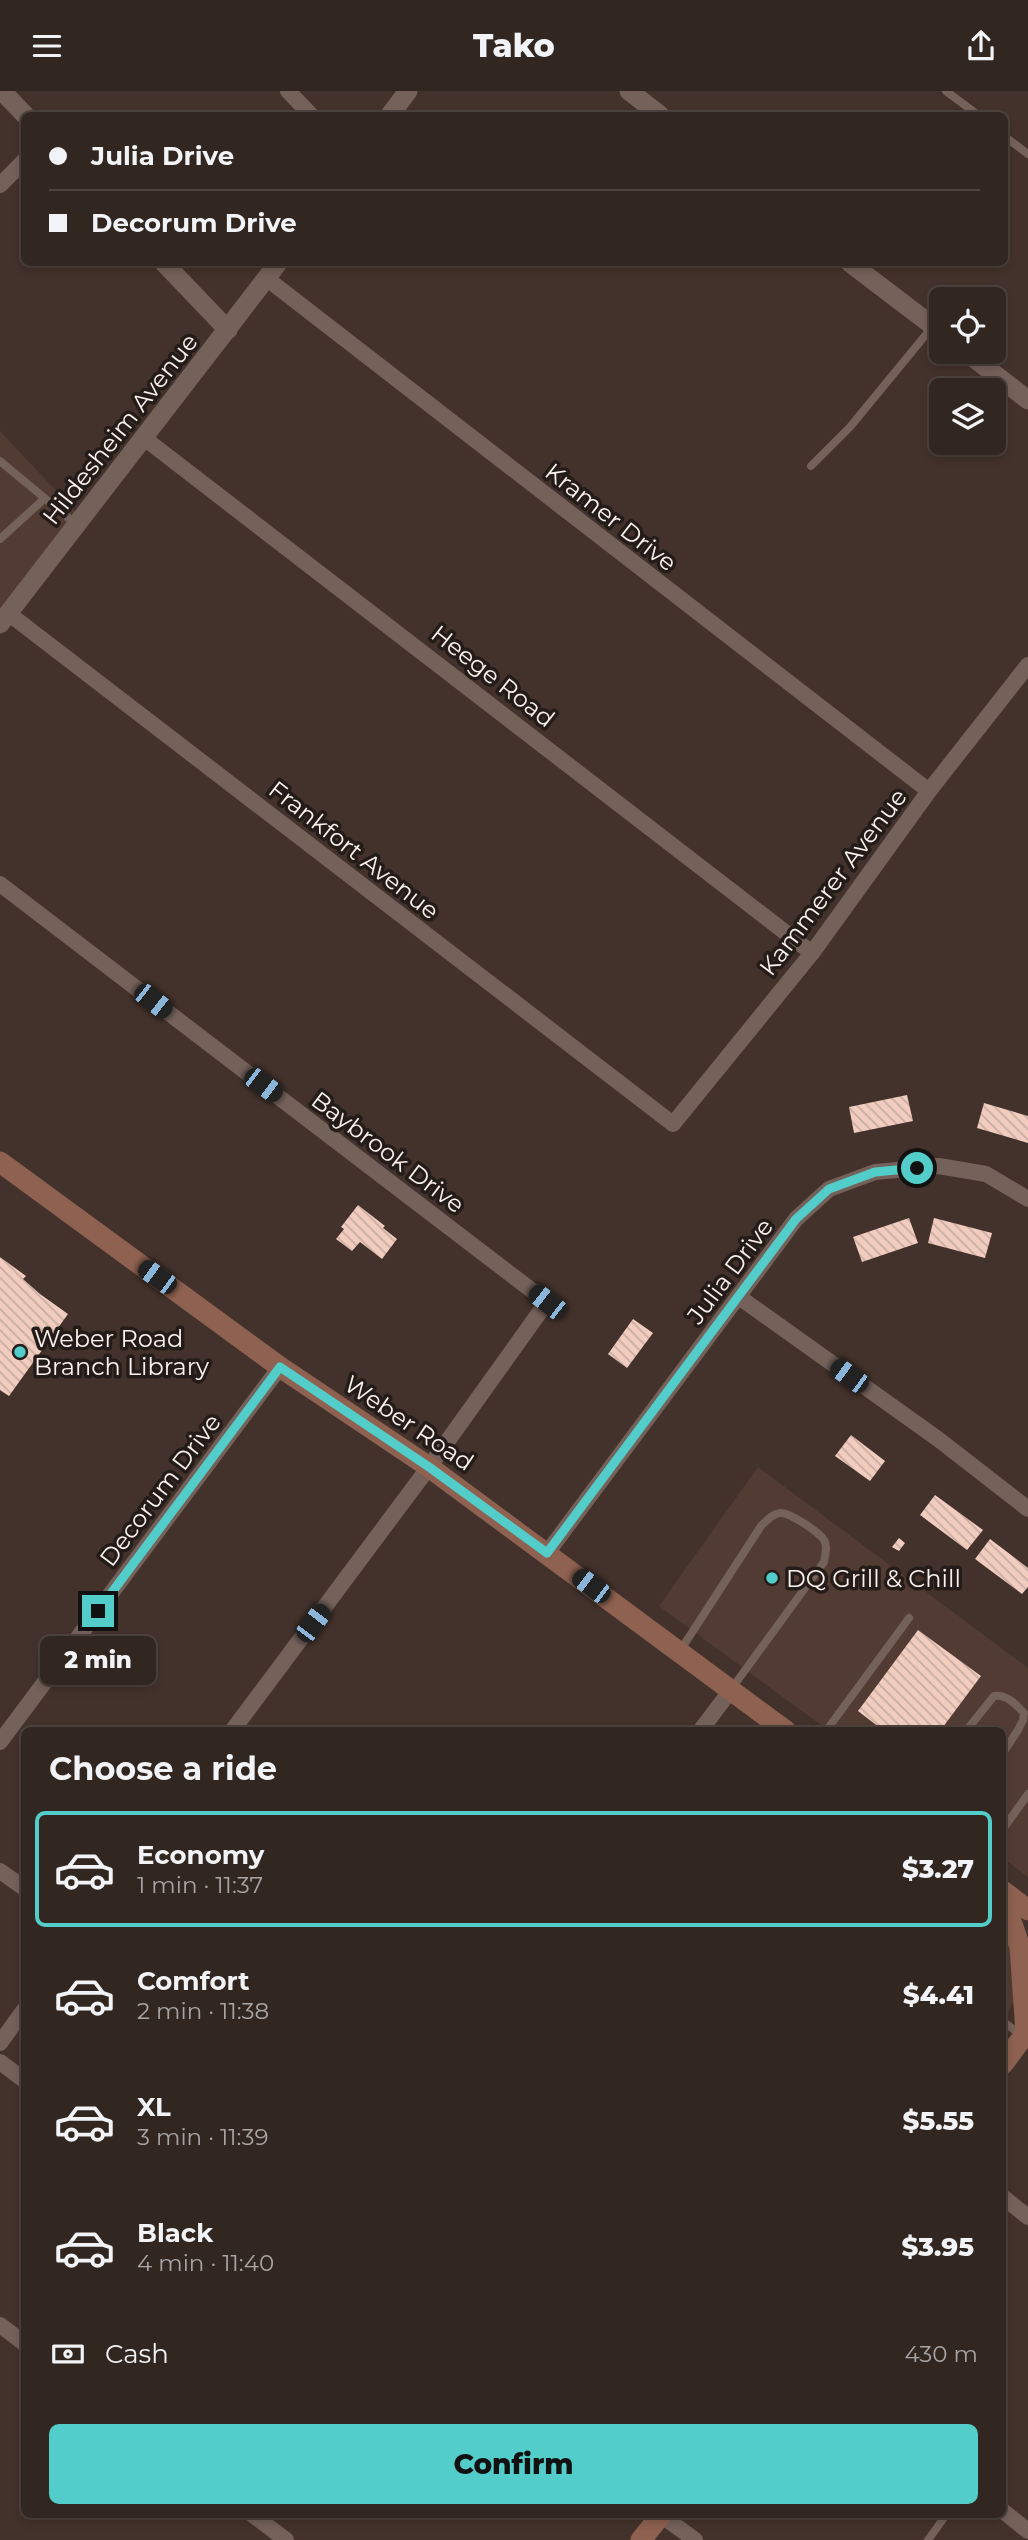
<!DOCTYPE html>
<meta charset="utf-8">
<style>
body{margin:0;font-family:Montserrat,sans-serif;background:#3a2e29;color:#f1f3f6;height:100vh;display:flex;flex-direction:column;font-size:26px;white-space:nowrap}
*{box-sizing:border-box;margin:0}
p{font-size:23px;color:#a8a5a5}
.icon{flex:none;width:38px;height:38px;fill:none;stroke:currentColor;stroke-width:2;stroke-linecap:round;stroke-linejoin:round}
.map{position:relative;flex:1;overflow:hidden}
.sheet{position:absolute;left:21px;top:1636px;width:985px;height:791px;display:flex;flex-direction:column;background:#322620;border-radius:10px;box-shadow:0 4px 10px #0003,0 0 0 2px #4d433e}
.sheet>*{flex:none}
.banner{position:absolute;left:21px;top:21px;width:987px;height:154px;border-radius:10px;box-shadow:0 4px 10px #0003,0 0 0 2px #4d433e;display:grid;align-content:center;height:154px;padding:0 28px;background:#322620}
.tools{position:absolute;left:929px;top:196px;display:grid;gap:14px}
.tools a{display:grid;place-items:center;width:77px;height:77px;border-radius:10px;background:#322620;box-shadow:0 4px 10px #0003,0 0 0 2px #4d433e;font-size:35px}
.end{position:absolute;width:32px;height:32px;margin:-16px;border:9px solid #53cdc9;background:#111;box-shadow:0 0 0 4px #111}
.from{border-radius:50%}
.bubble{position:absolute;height:49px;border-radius:10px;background:#322620;box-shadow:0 4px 10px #0003,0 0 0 2px #4d433e;font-size:23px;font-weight:800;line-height:49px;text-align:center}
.car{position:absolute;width:21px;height:42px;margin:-21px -10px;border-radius:9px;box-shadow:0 0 5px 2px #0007;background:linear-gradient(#222 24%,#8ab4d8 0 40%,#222 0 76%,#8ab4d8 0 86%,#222 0)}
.banner b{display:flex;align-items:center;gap:24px;height:66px;font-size:26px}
.banner b+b{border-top:2px solid #4d433e}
.banner i{width:18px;height:18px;background:#f1f3f6}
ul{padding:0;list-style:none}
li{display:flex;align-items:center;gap:21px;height:116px;margin:0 14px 10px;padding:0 14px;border:4px solid transparent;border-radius:10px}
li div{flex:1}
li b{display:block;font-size:26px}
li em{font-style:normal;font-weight:800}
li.on{border-color:#53cdc9}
li>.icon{width:63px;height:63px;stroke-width:1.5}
h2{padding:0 28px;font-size:32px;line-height:84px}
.pay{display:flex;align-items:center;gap:18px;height:77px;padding:0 28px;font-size:26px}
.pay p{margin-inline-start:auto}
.button{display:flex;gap:14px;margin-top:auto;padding:14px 28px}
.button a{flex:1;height:80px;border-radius:10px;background:#53cdc9;color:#111;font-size:28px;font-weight:800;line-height:80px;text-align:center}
header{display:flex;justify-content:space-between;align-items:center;height:91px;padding:0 28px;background:#322620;font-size:32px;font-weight:800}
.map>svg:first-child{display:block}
.built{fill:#523b32}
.building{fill:url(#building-back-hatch)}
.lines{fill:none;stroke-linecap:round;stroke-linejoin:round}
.service{stroke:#74615a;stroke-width:8}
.minor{stroke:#74615a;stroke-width:16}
.tertiary{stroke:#74615a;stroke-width:19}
.secondary{stroke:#8e6150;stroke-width:21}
.route{stroke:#53cdc9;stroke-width:9}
.poi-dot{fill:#53cdc9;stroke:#241c19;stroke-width:2.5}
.labels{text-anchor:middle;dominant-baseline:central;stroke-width:7;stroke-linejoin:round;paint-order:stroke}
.street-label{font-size:24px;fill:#fcf1ec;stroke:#241c19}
.poi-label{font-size:24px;fill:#fcf1ec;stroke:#241c19;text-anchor:start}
</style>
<header><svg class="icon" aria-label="menu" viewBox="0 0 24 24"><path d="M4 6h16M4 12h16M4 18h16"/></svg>Tako<svg class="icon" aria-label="share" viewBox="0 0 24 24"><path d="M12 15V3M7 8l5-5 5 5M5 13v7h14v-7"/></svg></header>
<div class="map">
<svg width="1028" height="2449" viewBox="0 0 1028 2449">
<defs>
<pattern id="building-back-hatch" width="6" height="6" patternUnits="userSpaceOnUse" patternTransform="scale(1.75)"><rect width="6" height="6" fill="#f2cdbf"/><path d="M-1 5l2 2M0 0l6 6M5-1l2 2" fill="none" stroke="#c8aca1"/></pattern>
</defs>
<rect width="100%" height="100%" fill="#43322b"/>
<g class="built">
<polygon points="0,340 76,421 0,520"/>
<polygon points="758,1376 1028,1577 1028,1786 1003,1767 1003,1640 829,1640 659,1515"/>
<polygon points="1003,1839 1016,1870 1014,1909 1003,1934"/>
</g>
<g class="building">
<polygon points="907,1004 913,1030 854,1042 849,1016"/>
<polygon points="984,1012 1028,1025 1028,1052 977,1037"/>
<polygon points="358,1114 385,1135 383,1137 397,1148 382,1168 360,1151 352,1160 336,1148 344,1138 341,1136"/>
<polygon points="909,1127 918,1152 862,1171 853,1146"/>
<polygon points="934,1127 992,1142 985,1167 928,1152"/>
<polygon points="0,1166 26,1185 23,1188 40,1203 68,1223 9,1305 0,1299"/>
<polygon points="633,1228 653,1242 627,1277 608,1263"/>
<polygon points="851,1344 885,1370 870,1390 835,1365"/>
<polygon points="935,1404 983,1439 967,1459 920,1424"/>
<polygon points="899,1447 905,1452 899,1460 892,1456"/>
<polygon points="990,1448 1028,1477 1028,1496 1022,1503 975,1468"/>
<polygon points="918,1539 981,1585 940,1640 884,1640 858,1620"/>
</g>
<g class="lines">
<g class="service">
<polyline points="946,0 978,24"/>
<polyline points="1004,45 1028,63"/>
<polyline points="0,370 77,434"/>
<polyline points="811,375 850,336 933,235"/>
<polyline points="0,448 43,409"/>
<path d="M680 1560 761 1435C766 1430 772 1423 780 1422 789 1421 819 1441 824 1449 828 1455 825 1464 824 1471L732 1597"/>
<polyline points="826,1640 909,1527"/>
<path d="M966 1640 994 1605C1006 1603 1016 1613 1024 1622L1023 1629 1018 1639 1003 1662"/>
<polyline points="1003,1738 1028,1703"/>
<polyline points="1003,1930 1023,1946"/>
<polyline points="928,2449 946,2424"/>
</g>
<g class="minor">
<polyline points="288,0 311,24"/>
<polyline points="0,94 24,70"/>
<polyline points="266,187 929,700"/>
<polyline points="144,347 812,862"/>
<polyline points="8,522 673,1033 812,862 929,700 1028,574"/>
<polyline points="0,793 547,1211 429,1376 232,1640"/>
<polyline points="739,1206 938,1348 1028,1418"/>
<polyline points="547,1462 796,1128 829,1098 875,1081 939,1075 986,1083 1028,1108"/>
<polyline points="700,1640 731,1599"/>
<polyline points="0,1651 280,1276"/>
<polyline points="0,1780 24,1797"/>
<polyline points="0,1952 24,1919"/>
<polyline points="0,1971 24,1989"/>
<polyline points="1003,2106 1028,2126"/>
<polyline points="0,2234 24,2252"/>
<polyline points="1003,2420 1028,2440"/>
<polyline points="253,2424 286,2449"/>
<polyline points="661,2424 695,2449"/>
</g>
<g class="tertiary">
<polyline points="2,0 25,24"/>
<polyline points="629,0 660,24"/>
<polyline points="390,24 408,0"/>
<polyline points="164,172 228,239"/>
<polyline points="850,172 942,242"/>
<polyline points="966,261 1028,309"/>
<polyline points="0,533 278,172"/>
</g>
<g class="secondary">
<polyline points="0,1071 280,1276 429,1376 786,1640"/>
<polyline points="1003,1800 1028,1819"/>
<polyline points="1003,1807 1020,1856 1026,1942"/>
<polyline points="1003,1973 1028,1939"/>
<polyline points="641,2449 661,2424"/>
</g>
</g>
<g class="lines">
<polyline class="route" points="98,1520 280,1276 429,1376 547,1462 796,1128 829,1098 875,1081 917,1077"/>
</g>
<g class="poi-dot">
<circle cx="20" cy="1261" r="7"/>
<circle cx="772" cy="1487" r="7"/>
</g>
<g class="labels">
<g class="street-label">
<text transform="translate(120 338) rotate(-52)">Hildesheim Avenue</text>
<text transform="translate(611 426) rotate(38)">Kramer Drive</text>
<text transform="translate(493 585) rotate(38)">Heege Road</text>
<text transform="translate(354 759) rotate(38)">Frankfort Avenue</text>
<text transform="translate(833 791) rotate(-53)">Kammerer Avenue</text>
<text transform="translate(388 1061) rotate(37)">Baybrook Drive</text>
<text transform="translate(730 1180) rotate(-53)">Julia Drive</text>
<text transform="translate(409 1332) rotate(34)">Weber Road</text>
<text transform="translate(160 1399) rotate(-53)">Decorum Drive</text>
</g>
<g class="poi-label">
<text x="34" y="1247">Weber Road<tspan x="34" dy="28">Branch Library</tspan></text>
<text x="786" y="1487">DQ Grill &amp; Chill</text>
</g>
</g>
</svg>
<div class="tools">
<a><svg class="icon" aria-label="locate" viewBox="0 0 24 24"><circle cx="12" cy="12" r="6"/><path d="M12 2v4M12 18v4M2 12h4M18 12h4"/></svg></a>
<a><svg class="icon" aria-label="layers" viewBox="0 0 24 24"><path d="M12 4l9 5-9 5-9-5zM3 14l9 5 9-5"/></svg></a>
</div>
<i class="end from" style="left:917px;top:1077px"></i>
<i class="end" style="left:98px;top:1520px"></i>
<div class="bubble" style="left:40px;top:1545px;width:116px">2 min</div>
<i class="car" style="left:153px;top:910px;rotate:128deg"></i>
<i class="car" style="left:263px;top:994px;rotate:127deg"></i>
<i class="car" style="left:157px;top:1186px;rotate:306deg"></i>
<i class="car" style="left:547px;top:1211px;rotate:308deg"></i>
<i class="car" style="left:849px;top:1285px;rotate:306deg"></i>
<i class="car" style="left:591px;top:1495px;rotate:307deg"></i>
<i class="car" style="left:313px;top:1532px;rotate:37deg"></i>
<div class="banner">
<b><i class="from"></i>Julia Drive</b>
<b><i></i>Decorum Drive</b>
</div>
<section class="sheet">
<h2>Choose a ride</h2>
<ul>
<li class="on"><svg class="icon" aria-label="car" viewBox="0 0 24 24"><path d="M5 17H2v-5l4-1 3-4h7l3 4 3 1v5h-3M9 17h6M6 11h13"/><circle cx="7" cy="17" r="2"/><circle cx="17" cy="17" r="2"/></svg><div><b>Economy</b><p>1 min · 11:37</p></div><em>$3.27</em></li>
<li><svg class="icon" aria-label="car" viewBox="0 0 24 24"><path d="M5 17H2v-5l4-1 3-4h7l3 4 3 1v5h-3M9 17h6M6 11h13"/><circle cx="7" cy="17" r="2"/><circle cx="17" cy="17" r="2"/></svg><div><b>Comfort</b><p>2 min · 11:38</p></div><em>$4.41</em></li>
<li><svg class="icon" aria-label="car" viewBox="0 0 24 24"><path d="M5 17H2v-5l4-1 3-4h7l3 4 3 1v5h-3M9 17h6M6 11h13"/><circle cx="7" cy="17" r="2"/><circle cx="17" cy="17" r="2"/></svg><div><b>XL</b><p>3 min · 11:39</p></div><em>$5.55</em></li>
<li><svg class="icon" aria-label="car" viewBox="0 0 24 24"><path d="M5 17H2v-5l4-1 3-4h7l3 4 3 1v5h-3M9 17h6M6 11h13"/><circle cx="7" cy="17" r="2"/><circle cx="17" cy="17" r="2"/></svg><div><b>Black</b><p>4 min · 11:40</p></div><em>$3.95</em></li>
</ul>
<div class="pay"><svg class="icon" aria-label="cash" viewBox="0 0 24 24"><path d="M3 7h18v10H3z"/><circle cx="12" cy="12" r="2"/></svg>Cash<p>430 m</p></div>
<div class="button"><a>Confirm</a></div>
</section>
</div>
